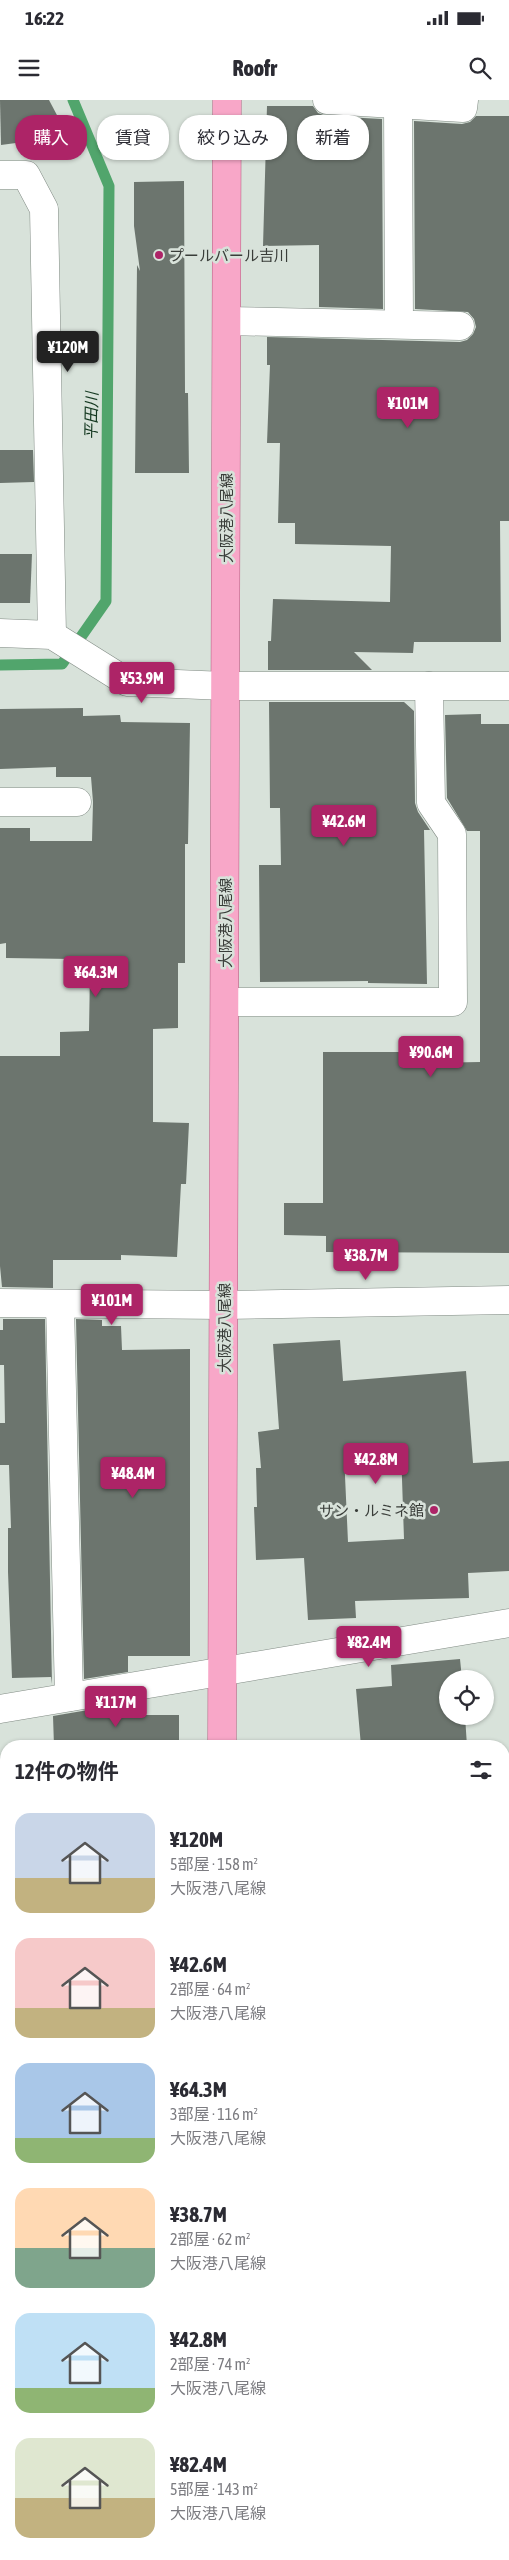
<!DOCTYPE html>
<html lang="ja">
<head>
<meta charset="utf-8">
<style>
	body { margin:0; font-family:"Asap Condensed","Noto Sans JP",sans-serif; background:#f2f2f3; color:#2b2b33; height:100vh; display:flex; flex-direction:column; font-size:19px; white-space:nowrap }
	* { box-sizing:border-box; margin:0 }
	p { font-size:16px; color:#7c7c81 }
	.icon { flex:none; width:28px; height:28px; fill:none; stroke:currentColor; stroke-width:2; stroke-linecap:round; stroke-linejoin:round }
	.map { position:relative; flex:1; overflow:hidden }
	.drawer { position:absolute; left:0px; top:1640px; width:510px; height:820px; display:flex; flex-direction:column; background:#fff; border-radius:20px 20px 0 0; box-shadow:0 1px 4px #0004 }
	.drawer>* { flex:none }
	.guide { position:absolute; left:15px; top:15px; width:480px; height:45px; display:flex; gap:10px }
	.buttons { position:absolute; left:439px; top:1570px; display:grid; gap:10px }
	.buttons a { display:grid; place-items:center; width:55px; height:55px; border-radius:50%; background:#fff; box-shadow:0 1px 4px #0004; font-size:25px }
	.price { position:absolute; translate:-50% -42px; padding:0 11px; border-radius:5px; background:#ad2467; color:#fff; font-size:16px; line-height:32px; filter:drop-shadow(0 1px 2px #0008) }
	.price::after { content:''; position:absolute; left:50%; top:30px; width:15px; height:11px; margin-left:-8px; background:inherit; clip-path:polygon(0 0,100% 0,50% 100%) }
	.price.current { background:#222; color:#fff }
	ul { padding:0; list-style:none }
	li { display:flex; align-items:center; gap:15px; height:125px; padding:0 15px }
	li span { display:grid; place-items:center; flex:none; width:140px; height:100px; border-radius:15px; color:#555 }
	li>.icon { margin-inline-start:auto }
	span .icon { width:60px; height:60px; fill:#fffc; stroke-width:1 }
	li b { font-size:21px }
	h2 { display:flex; justify-content:space-between; align-items:center; height:60px; padding:0 15px; font-size:21px }
	.pill { padding:0 18px; border-radius:20px; background:#fff; box-shadow:0 1px 4px #0004; font-size:18px; line-height:45px }
	.pill.current { background:#ad2467; color:#fff }
	.status { display:flex; justify-content:space-between; align-items:center; height:35px; padding:0 25px; background:#fff; direction:ltr }
	.status svg { height:14px; fill:currentColor }
	header { display:flex; justify-content:space-between; align-items:center; height:65px; padding:0 15px; background:#fff; font-size:22px; font-weight:800 }
	.map>svg:first-child { display:block }
	.lines { fill:none; stroke-linecap:round; stroke-linejoin:round }
	.stream { stroke:#51a56c; stroke-width:11 }
	.river { stroke:#51a56c; stroke-width:66 }
	.building { fill:#6c756e; fill-rule:evenodd }
	.minor-casing { stroke:#818b84; stroke-width:29 }
	.primary-casing { stroke:#b35c7f; stroke-width:29 }
	.minor { stroke:#fff; stroke-width:28 }
	.primary { stroke:#f8a7c8; stroke-width:28 }
	.poi-dot { fill:#ad2467; stroke:#d8e2da; stroke-width:2 }
	.labels { text-anchor:middle; dominant-baseline:central; stroke-width:5; stroke-linejoin:round; paint-order:stroke }
	.poi-label { font-size:15px; fill:#393d39; stroke:#d8e2da; text-anchor:start }
	.street-label { font-size:15px; fill:#393d39; stroke:#d8e2da }
	.water-label { font-size:16px; font-style:italic; fill:#143820; stroke:#d8e2da }
</style>
</head>
<body>
<div class="status"><b>16:22</b><svg viewBox="0 0 49 12"><path d="M0 12V9h3v3zM5 12V6h3v6zM10 12V3h3v9zM15 12V0h3v12zM26 1h20v11H26zM47 4h2v5h-2z"/></svg></div>
<header><svg class="icon" aria-label="menu" viewBox="0 0 24 24"><path d="M4 6h16M4 12h16M4 18h16"/></svg>Roofr<svg class="icon" aria-label="search" viewBox="0 0 24 24"><circle cx="10" cy="10" r="6"/><path d="M15 15l6 6"/></svg></header>
<div class="map">
<svg width="509" height="2460" viewBox="0 0 509 2460">
	<rect width="100%" height="100%" fill="#d8e2da"/>
	<g class="lines">
		<path class="stream" d="M0,565L62,564L106,501L109,86L73,0"/>
		<g class="river">
			<path d="M504,2025L509,2022"/>
			<path d="M0,2239L6,2236"/>
		</g>
	</g>
	<g class="building">
		<path d="M0,0H49L68,36L1,45Z"/>
		<path d="M267,6H313L318,13L326,16L382,19L383,209L319,207V145L263,146Z"/>
		<path d="M476,16H509V421H500L501,542H414L413,553L354,552L372,570H268V541H271L273,499L390,502L391,446L295,444V423H278L280,343H267L270,265H267V237L460,242L467,240L473,234L476,227L474,219L468,212L415,209L414,21L462,24L470,22Z"/>
		<path d="M184,81L185,293H188L189,373H135L137,165L140,171L134,126V82Z"/>
		<path d="M0,350H33L34,382L0,383Z"/>
		<path d="M0,454H32L30,503H0Z"/>
		<path d="M269,602H404L414,611L415,703L418,712L430,730H424L427,884L368,883V881L260,882L259,765H281L280,708H270Z"/>
		<path d="M83,608V616L120,615L121,622L190,623L188,744H185V863H178V928L153,929V1022L189,1023L186,1084H181L177,1157L121,1155V1160H53V1188L2,1187L0,1166V956H60V932L89,931L90,872H72V859L6,858V843L0,844V728H30V741H92L93,702L91,677H56V667L0,669V609Z"/>
		<path d="M481,614V624H509V1153L326,1152V1136L284,1135V1103H323V952H428V963L480,962V731H467L447,698L445,615Z"/>
		<path d="M3,1219H45L52,1584L51,1577L12,1578L8,1472V1428H11L9,1365H0V1323H5L4,1265H0V1230H3Z"/>
		<path d="M76,1219L102,1220V1226H121L122,1250L190,1249V1556H128V1572L84,1579Z"/>
		<path d="M340,1240L343,1281L466,1271L473,1363L509,1361V1471L468,1473L469,1498L355,1501L356,1518L308,1520L304,1458L256,1460L254,1407H257L256,1368H261L258,1332L279,1329L273,1244ZM401,1349L404,1439L348,1442L344,1354Z"/>
		<path d="M460,1559L462,1579H448V1616H465L467,1646H361L356,1589L392,1586L391,1565Z"/>
		<path d="M129,1603V1615H179V1646H119V1642L54,1646L53,1616Z"/>
	</g>
	<g class="lines">
		<g class="minor-casing">
			<g id="minor">
				<path d="M327,0L463,8L464,0"/>
				<path d="M398,4L399,224"/>
				<path d="M0,75H26L44,109L52,535"/>
				<path d="M227,221L460,226"/>
				<path d="M0,533L52,535L127,582L226,586H509"/>
				<path d="M0,702H77"/>
				<path d="M225,902H453L452,734L431,703L429,586"/>
				<path d="M0,1203L224,1205L509,1200"/>
				<path d="M60,1204L69,1597"/>
				<path d="M0,1609L509,1523"/>
				<path d="M504,1950L509,1948"/>
				<path d="M504,2110L509,2108"/>
				<path d="M0,2157L6,2155"/>
				<path d="M504,2419H509"/>
				<path d="M0,2423H6"/>
			</g>
		</g>
		<g class="primary-casing">
			<g id="primary">
				<path d="M222,1646L227,0"/>
				<path d="M223,2460V2454"/>
			</g>
		</g>
		<use href="#minor" class="minor"/>
		<use href="#primary" class="primary"/>
	</g>
	<g class="poi-dot">
		<circle cx="159" cy="155" r="5"/>
		<circle cx="434" cy="1410" r="5"/>
	</g>
	<g class="labels">
		<g class="poi-label">
			<text x="169" y="155">プールバール吉川</text>
			<text x="424" y="1410" text-anchor="end">サン・ルミネ館</text>
		</g>
		<g class="street-label">
			<text transform="translate(226 418) rotate(-90)">大阪港八尾線</text>
			<text transform="translate(225 823) rotate(-90)">大阪港八尾線</text>
			<text transform="translate(224 1228) rotate(-90)">大阪港八尾線</text>
		</g>
		<g class="water-label">
			<text transform="translate(91 316) rotate(-89)">平田川</text>
		</g>
	</g>
</svg>
<div class="buttons">
<a><svg class="icon" aria-label="locate" viewBox="0 0 24 24"><circle cx="12" cy="12" r="6"/><path d="M12 2v4M12 18v4M2 12h4M18 12h4"/></svg></a>
</div>
<b class="price current" style="left:68px;top:273px">¥120M</b>
<b class="price" style="left:408px;top:329px">¥101M</b>
<b class="price" style="left:142px;top:604px">¥53.9M</b>
<b class="price" style="left:344px;top:747px">¥42.6M</b>
<b class="price" style="left:96px;top:898px">¥64.3M</b>
<b class="price" style="left:431px;top:978px">¥90.6M</b>
<b class="price" style="left:366px;top:1181px">¥38.7M</b>
<b class="price" style="left:112px;top:1226px">¥101M</b>
<b class="price" style="left:376px;top:1385px">¥42.8M</b>
<b class="price" style="left:133px;top:1399px">¥48.4M</b>
<b class="price" style="left:369px;top:1568px">¥82.4M</b>
<b class="price" style="left:116px;top:1628px">¥117M</b>
<div class="guide">
<a class="pill current">購入</a>
<a class="pill">賃貸</a>
<a class="pill">絞り込み</a>
<a class="pill">新着</a>
</div>
<section class="drawer">
<h2>12件の物件<svg class="icon" aria-label="filters" viewBox="0 0 24 24"><path d="M4 7h16M4 17h16"/><circle cx="9" cy="7" r="2"/><circle cx="15" cy="17" r="2"/></svg></h2>
<ul>
<li><span style="background:linear-gradient(#c9d6e8 65%,#c2b280 0)"><svg class="icon" aria-label="home" viewBox="0 0 24 24"><path d="M3 11l9-7 9 7M6 9v11h12V9"/></svg></span><div><b>¥120M</b><p>5部屋 · 158 m²</p><p>大阪港八尾線</p></div></li>
<li><span style="background:linear-gradient(#f6c9c9 70%,#c2b280 0)"><svg class="icon" aria-label="home" viewBox="0 0 24 24"><path d="M3 11l9-7 9 7M6 9v11h12V9"/></svg></span><div><b>¥42.6M</b><p>2部屋 · 64 m²</p><p>大阪港八尾線</p></div></li>
<li><span style="background:linear-gradient(#a9c7e8 75%,#8fb573 0)"><svg class="icon" aria-label="home" viewBox="0 0 24 24"><path d="M3 11l9-7 9 7M6 9v11h12V9"/></svg></span><div><b>¥64.3M</b><p>3部屋 · 116 m²</p><p>大阪港八尾線</p></div></li>
<li><span style="background:linear-gradient(#ffd9b3 60%,#7fa58c 0)"><svg class="icon" aria-label="home" viewBox="0 0 24 24"><path d="M3 11l9-7 9 7M6 9v11h12V9"/></svg></span><div><b>¥38.7M</b><p>2部屋 · 62 m²</p><p>大阪港八尾線</p></div></li>
<li><span style="background:linear-gradient(#bfe0f5 75%,#8fb573 0)"><svg class="icon" aria-label="home" viewBox="0 0 24 24"><path d="M3 11l9-7 9 7M6 9v11h12V9"/></svg></span><div><b>¥42.8M</b><p>2部屋 · 74 m²</p><p>大阪港八尾線</p></div></li>
<li><span style="background:linear-gradient(#dfe7d0 60%,#c2b280 0)"><svg class="icon" aria-label="home" viewBox="0 0 24 24"><path d="M3 11l9-7 9 7M6 9v11h12V9"/></svg></span><div><b>¥82.4M</b><p>5部屋 · 143 m²</p><p>大阪港八尾線</p></div></li>
</ul>
</section>
</div>
</body>
</html>
